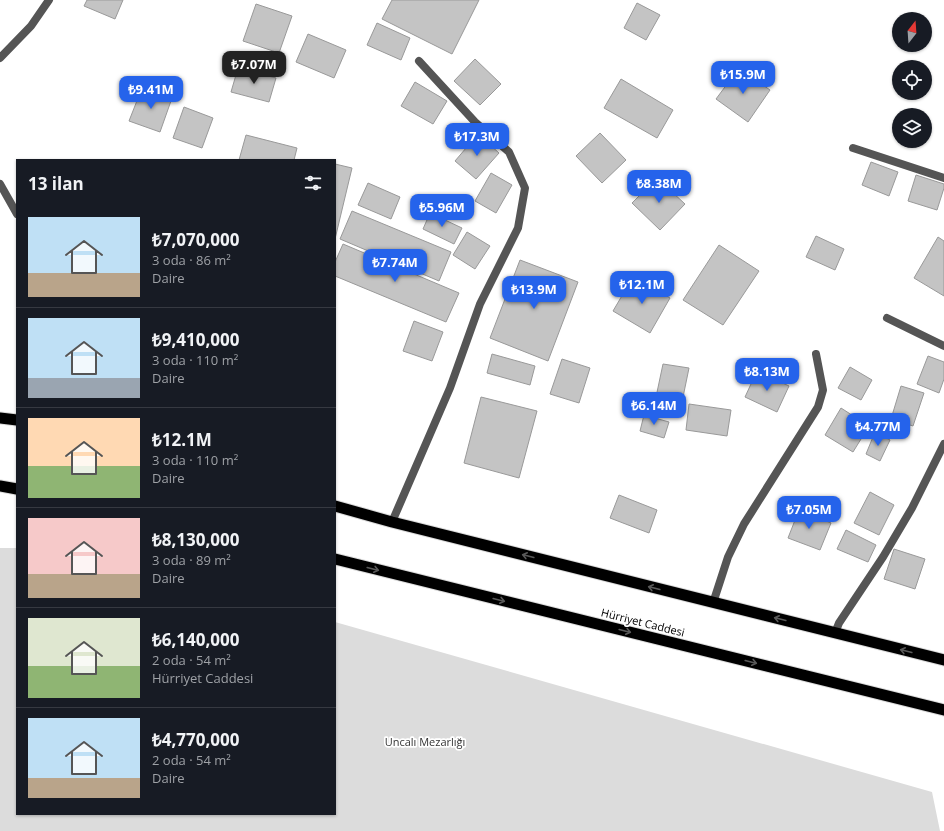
<!DOCTYPE html>
<html lang="tr">
<head>
<meta charset="utf-8">
<style>
	body { margin:0; font-family:"Open Sans",sans-serif; background:#242831; color:#f1f3f6; height:100vh; display:flex; flex-direction:column; font-size:15px; white-space:nowrap }
	* { box-sizing:border-box; margin:0 }
	p { font-size:13px; color:#9ea1a6 }
	.icon { flex:none; width:22px; height:22px; fill:none; stroke:currentColor; stroke-width:2; stroke-linecap:round; stroke-linejoin:round }
	.map { position:relative; flex:1; overflow:hidden }
	.panel { position:absolute; left:16px; top:159px; width:320px; height:656px; display:flex; flex-direction:column; background:#171b24; border-radius:0px; box-shadow:0 1px 3px #0004 }
	.panel>* { flex:none }
	.needle { width:26px; rotate:17deg }
	.buttons { position:absolute; left:892px; top:12px; display:grid; gap:8px }
	.buttons a { display:grid; place-items:center; width:40px; height:40px; border-radius:50%; background:#171b24; box-shadow:0 1px 3px #0004; font-size:20px }
	.price { position:absolute; translate:-50% -34px; padding:0 9px; border-radius:8px; background:#2563eb; color:#fff; font-size:13px; line-height:26px; filter:drop-shadow(0 1px 2px #0008) }
	.price::after { content:''; position:absolute; left:50%; top:24px; width:12px; height:9px; margin-left:-6px; background:inherit; clip-path:polygon(0 0,100% 0,50% 100%) }
	.price.active { background:#222; color:#fff }
	ul { padding:0; list-style:none }
	li { display:flex; align-items:center; gap:12px; height:100px; padding:0 12px }
	li+li { border-top:1px solid #363941 }
	li span { display:grid; place-items:center; flex:none; width:112px; height:80px; border-radius:0px; color:#555 }
	li>.icon { margin-inline-start:auto }
	span .icon { width:48px; height:48px; fill:#fffc; stroke-width:1 }
	li b { font-size:17px }
	h2 { display:flex; justify-content:space-between; align-items:center; height:48px; padding:0 12px; font-size:17px }
	.map>svg:first-child { display:block }
	.green { fill:#dcdcdc }
	.building { fill:#c4c4c4; stroke:#999 }
	.lines { fill:none; stroke-linecap:round; stroke-linejoin:round }
	.trunk-casing { stroke:#dbdbdb; stroke-width:13 }
	.service { stroke:#555; stroke-width:8 }
	.minor { stroke:#555; stroke-width:8 }
	.trunk { stroke:#000; stroke-width:11 }
	.oneway { stroke:#595959 }
	.labels { text-anchor:middle; dominant-baseline:central; stroke-width:3.5; stroke-linejoin:round; paint-order:stroke }
	.street-label { font-size:11px; fill:#000; stroke:#fff }
	.park-label { font-size:11px; fill:#333; stroke:#fff }
</style>
</head>
<body>
<div class="map">
<svg width="944" height="831" viewBox="0 0 944 831">
	<rect width="100%" height="100%" fill="#fff"/>
	<path class="green" d="M0,548H17V814H335V622L932,792L940,831H0Z"/>
	<g class="building">
		<path d="M87,0H123L115,19L84,6Z"/>
		<path d="M392,0H479L452,54L382,19Z"/>
		<path d="M637,3L660,15L646,40L624,28Z"/>
		<path d="M256,4L292,16L279,53L243,41Z"/>
		<path d="M377,23L410,38L401,60L367,45Z"/>
		<path d="M308,34L346,50L334,78L296,62Z"/>
		<path d="M475,59L501,84L480,105L454,81Z"/>
		<path d="M238,68L276,78L269,102L231,92Z"/>
		<path d="M739,68L770,90L748,122L716,99Z"/>
		<path d="M621,79L673,110L657,138L604,108Z"/>
		<path d="M415,82L447,101L433,124L401,106Z"/>
		<path d="M142,88L172,98L160,132L129,121Z"/>
		<path d="M184,107L213,118L202,148L173,138Z"/>
		<path d="M600,133L626,160L602,183L576,156Z"/>
		<path d="M478,134L499,153L476,179L455,161Z"/>
		<path d="M246,135L297,148L294,160H239Z"/>
		<path d="M871,162L898,172L889,196L862,185Z"/>
		<path d="M335,164L352,168L335,239Z"/>
		<path d="M491,173L512,185L496,213L475,201Z"/>
		<path d="M916,175L944,184V188L937,210L908,201Z"/>
		<path d="M657,178L685,204L660,230L632,203Z"/>
		<path d="M368,183L400,197L391,219L358,205Z"/>
		<path d="M352,211L451,252L439,281L340,239Z"/>
		<path d="M430,213L462,228L454,244L423,229Z"/>
		<path d="M467,232L490,246L475,269L453,255Z"/>
		<path d="M816,236L844,249L835,270L806,257Z"/>
		<path d="M938,237L944,241V296L914,278Z"/>
		<path d="M343,244L459,293L446,322L335,276V262Z"/>
		<path d="M719,245L759,271L723,325L683,300Z"/>
		<path d="M520,260L578,282L548,361L490,338Z"/>
		<path d="M633,277L670,298L650,333L613,311Z"/>
		<path d="M414,321L443,332L432,361L403,351Z"/>
		<path d="M492,354L535,366L530,385L487,373Z"/>
		<path d="M928,356L944,362V379L939,393L917,384Z"/>
		<path d="M562,359L590,368L579,403L550,394Z"/>
		<path d="M663,364L689,368L682,402L656,397Z"/>
		<path d="M850,367L872,380L861,400L838,388Z"/>
		<path d="M757,371L789,386L777,412L745,397Z"/>
		<path d="M901,386L924,393L913,426L891,419Z"/>
		<path d="M481,397L537,411L519,478L464,463Z"/>
		<path d="M689,404L731,410L727,436L686,430Z"/>
		<path d="M841,408L869,426L853,452L825,435Z"/>
		<path d="M644,415L669,422L664,438L640,431Z"/>
		<path d="M875,432L890,440L880,461L866,454Z"/>
		<path d="M870,492L894,505L879,535L854,523Z"/>
		<path d="M619,495L657,510L649,533L610,518Z"/>
		<path d="M799,510L831,523L820,550L788,538Z"/>
		<path d="M846,530L876,545L868,562L837,549Z"/>
		<path d="M894,549L925,559L915,589L884,579Z"/>
	</g>
	<g class="lines">
		<g class="trunk-casing">
			<g id="trunk">
				<path d="M0,418L17,420"/>
				<path d="M0,486L17,489"/>
				<path d="M335,506L392,522L944,660"/>
				<path d="M335,559L944,710"/>
			</g>
		</g>
		<g class="service">
			<path d="M713,603L728,557L744,524L818,407L823,390L816,354"/>
			<path d="M835,633L839,623L883,557L912,508L944,444"/>
		</g>
		<g class="minor">
			<path d="M0,58L31,26L49,0"/>
			<path d="M853,148L944,178"/>
			<path d="M0,184L17,214"/>
			<path d="M887,318L944,346"/>
			<path d="M392,522L450,388L480,304L518,228L525,188L509,152L475,122L419,61"/>
		</g>
		<use href="#trunk" class="trunk"/>
	</g>
	<defs><path id="oneway-shaft" d="M-6 0H5M1.5-3L5.5 0L1.5 3" fill="none" stroke-width="1.6" stroke-linecap="round" stroke-linejoin="round"/></defs>
	<g class="oneway">
		<use href="#oneway-shaft" transform="translate(528 556) rotate(-166)"/>
		<use href="#oneway-shaft" transform="translate(373 569) rotate(14)"/>
		<use href="#oneway-shaft" transform="translate(654 588) rotate(-166)"/>
		<use href="#oneway-shaft" transform="translate(499 600) rotate(14)"/>
		<use href="#oneway-shaft" transform="translate(780 619) rotate(-166)"/>
		<use href="#oneway-shaft" transform="translate(625 631) rotate(14)"/>
		<use href="#oneway-shaft" transform="translate(906 651) rotate(-166)"/>
		<use href="#oneway-shaft" transform="translate(751 662) rotate(14)"/>
	</g>
	<g class="labels">
		<g class="street-label">
			<text transform="translate(643 622) rotate(14)">Hürriyet Caddesi</text>
		</g>
		<g class="park-label">
			<text x="425" y="741">Uncalı Mezarlığı</text>
		</g>
	</g>
</svg>
<div class="buttons">
<a><svg class="needle" viewBox="-14 -14 28 28"><path d="M0-13l5 13h-10z" fill="#e53935"/><path d="M0 13l5-13h-10z" fill="#9ea1a6"/></svg></a>
<a><svg class="icon" aria-label="locate" viewBox="0 0 24 24"><circle cx="12" cy="12" r="6"/><path d="M12 2v4M12 18v4M2 12h4M18 12h4"/></svg></a>
<a><svg class="icon" aria-label="layers" viewBox="0 0 24 24"><path d="M12 4l9 5-9 5-9-5zM3 14l9 5 9-5"/></svg></a>
</div>
<b class="price active" style="left:254px;top:85px">₺7.07M</b>
<b class="price" style="left:743px;top:95px">₺15.9M</b>
<b class="price" style="left:151px;top:110px">₺9.41M</b>
<b class="price" style="left:477px;top:157px">₺17.3M</b>
<b class="price" style="left:659px;top:204px">₺8.38M</b>
<b class="price" style="left:442px;top:228px">₺5.96M</b>
<b class="price" style="left:395px;top:283px">₺7.74M</b>
<b class="price" style="left:642px;top:305px">₺12.1M</b>
<b class="price" style="left:534px;top:310px">₺13.9M</b>
<b class="price" style="left:767px;top:392px">₺8.13M</b>
<b class="price" style="left:654px;top:426px">₺6.14M</b>
<b class="price" style="left:878px;top:447px">₺4.77M</b>
<b class="price" style="left:809px;top:530px">₺7.05M</b>
<section class="panel">
<h2>13 ilan<svg class="icon" aria-label="filters" viewBox="0 0 24 24"><path d="M4 7h16M4 17h16"/><circle cx="9" cy="7" r="2"/><circle cx="15" cy="17" r="2"/></svg></h2>
<ul>
<li><span style="background:linear-gradient(#bfe0f5 70%,#b9a48a 0)"><svg class="icon" aria-label="home" viewBox="0 0 24 24"><path d="M3 11l9-7 9 7M6 9v11h12V9"/></svg></span><div><b>₺7,070,000</b><p>3 oda · 86 m²</p><p>Daire</p></div></li>
<li><span style="background:linear-gradient(#bfe0f5 75%,#9aa5b1 0)"><svg class="icon" aria-label="home" viewBox="0 0 24 24"><path d="M3 11l9-7 9 7M6 9v11h12V9"/></svg></span><div><b>₺9,410,000</b><p>3 oda · 110 m²</p><p>Daire</p></div></li>
<li><span style="background:linear-gradient(#ffd9b3 60%,#8fb573 0)"><svg class="icon" aria-label="home" viewBox="0 0 24 24"><path d="M3 11l9-7 9 7M6 9v11h12V9"/></svg></span><div><b>₺12.1M</b><p>3 oda · 110 m²</p><p>Daire</p></div></li>
<li><span style="background:linear-gradient(#f6c9c9 70%,#b9a48a 0)"><svg class="icon" aria-label="home" viewBox="0 0 24 24"><path d="M3 11l9-7 9 7M6 9v11h12V9"/></svg></span><div><b>₺8,130,000</b><p>3 oda · 89 m²</p><p>Daire</p></div></li>
<li><span style="background:linear-gradient(#dfe7d0 60%,#8fb573 0)"><svg class="icon" aria-label="home" viewBox="0 0 24 24"><path d="M3 11l9-7 9 7M6 9v11h12V9"/></svg></span><div><b>₺6,140,000</b><p>2 oda · 54 m²</p><p>Hürriyet Caddesi</p></div></li>
<li><span style="background:linear-gradient(#bfe0f5 75%,#b9a48a 0)"><svg class="icon" aria-label="home" viewBox="0 0 24 24"><path d="M3 11l9-7 9 7M6 9v11h12V9"/></svg></span><div><b>₺4,770,000</b><p>2 oda · 54 m²</p><p>Daire</p></div></li>
</ul>
</section>
</div>
</body>
</html>
